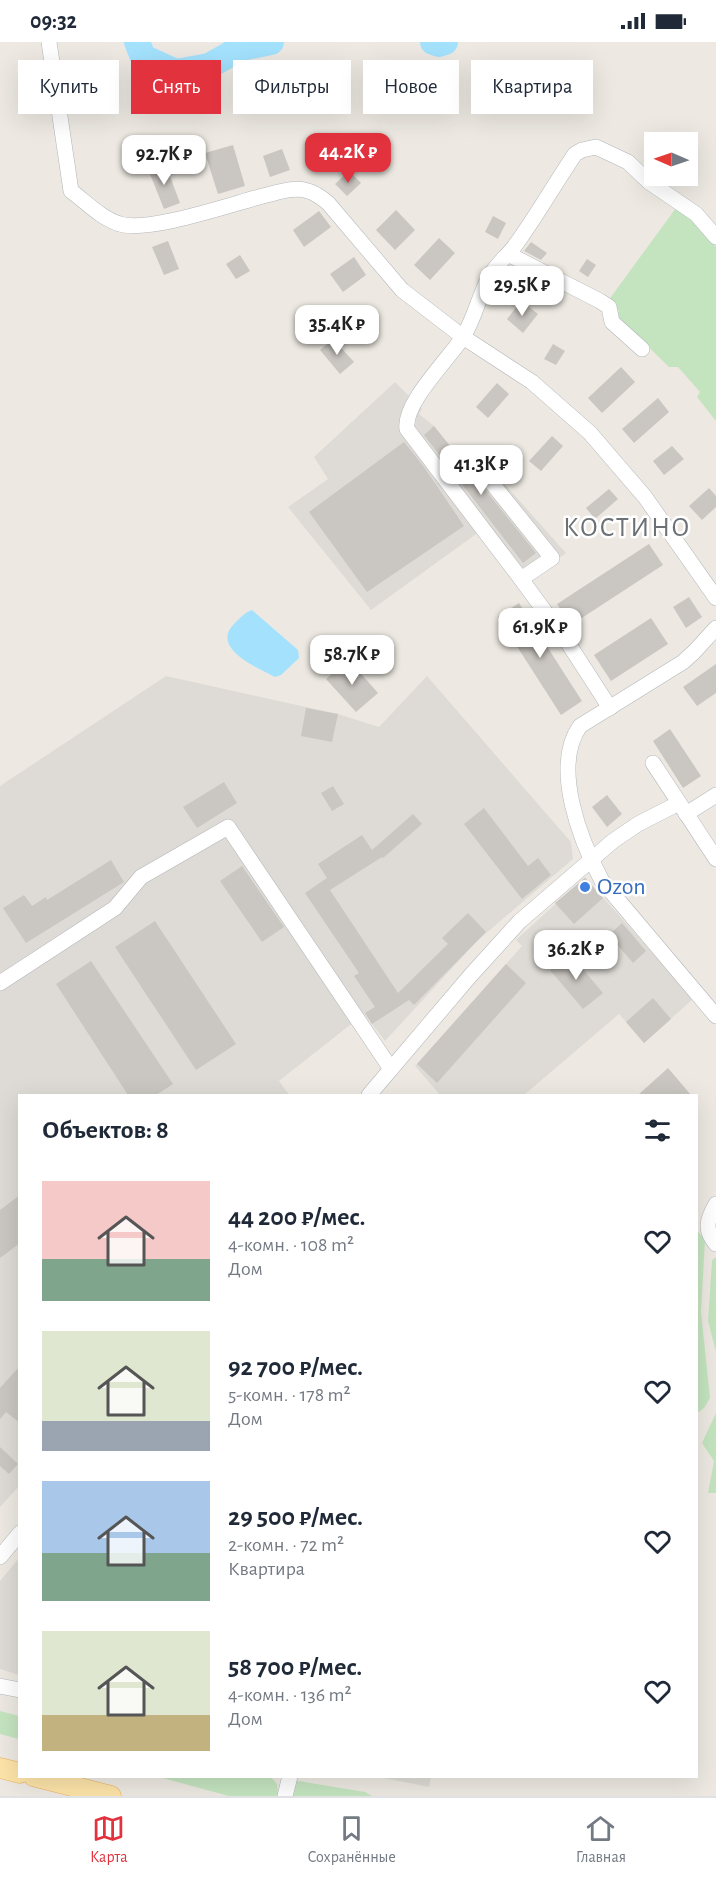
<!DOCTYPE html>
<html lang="ru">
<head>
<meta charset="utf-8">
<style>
	body { margin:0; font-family:"Alegreya Sans",sans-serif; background:#f6f6f7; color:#1f2937; height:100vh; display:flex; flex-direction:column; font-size:22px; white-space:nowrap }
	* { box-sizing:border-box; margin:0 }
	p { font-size:20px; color:#747a83 }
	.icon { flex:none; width:33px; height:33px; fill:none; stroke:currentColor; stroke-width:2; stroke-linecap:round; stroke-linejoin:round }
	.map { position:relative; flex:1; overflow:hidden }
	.sheet { position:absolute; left:18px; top:1052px; width:680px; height:684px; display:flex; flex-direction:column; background:#fff; border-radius:0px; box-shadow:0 6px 24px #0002 }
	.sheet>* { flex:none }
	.banner { position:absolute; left:18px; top:18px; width:681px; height:54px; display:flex; gap:12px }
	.needle { width:39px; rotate:272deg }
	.buttons { position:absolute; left:644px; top:90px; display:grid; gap:12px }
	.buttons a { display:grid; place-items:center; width:54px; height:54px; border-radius:0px; background:#fff; box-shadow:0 6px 24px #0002; font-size:30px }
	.price { position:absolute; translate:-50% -51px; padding:0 14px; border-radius:12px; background:#fff; color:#222; font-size:20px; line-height:39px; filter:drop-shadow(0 2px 3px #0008) }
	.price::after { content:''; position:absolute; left:50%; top:36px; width:18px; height:14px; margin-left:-9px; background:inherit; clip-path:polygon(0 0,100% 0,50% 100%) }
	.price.on { background:#e2323d; color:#fff }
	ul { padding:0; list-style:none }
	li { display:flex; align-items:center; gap:18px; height:150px; padding:0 24px }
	li span { display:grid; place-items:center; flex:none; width:168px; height:120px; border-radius:0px; color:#555 }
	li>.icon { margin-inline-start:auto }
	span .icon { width:72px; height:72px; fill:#fffc; stroke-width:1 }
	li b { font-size:26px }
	h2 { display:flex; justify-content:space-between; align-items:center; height:72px; padding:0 24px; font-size:26px }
	.tag { padding:0 21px; border-radius:0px; background:#fff; box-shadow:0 6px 24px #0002; font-size:21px; line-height:54px }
	.tag.on { background:#e2323d; color:#fff }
	.status { display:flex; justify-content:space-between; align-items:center; height:42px; padding:0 30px; background:#fff; direction:ltr }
	.status svg { height:16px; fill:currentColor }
	.dock { display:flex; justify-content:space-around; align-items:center; height:84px; border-top:2px solid #e0e1e3; background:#fff; font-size:16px; color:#747a83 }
	.dock a { display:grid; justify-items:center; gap:3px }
	.dock .on { color:#e2323d }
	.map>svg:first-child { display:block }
	.industrial { fill:#dedbd6 }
	.green { fill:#c4e4bf }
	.water { fill:#a3e1fc }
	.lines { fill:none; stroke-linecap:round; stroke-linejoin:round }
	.river { stroke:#a3e1fc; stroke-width:26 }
	.building { fill:#cac6c1 }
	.minor-casing { stroke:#b3b6b9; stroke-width:16 }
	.major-casing { stroke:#ecaf5c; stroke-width:21 }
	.minor { stroke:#fff; stroke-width:15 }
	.major { stroke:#fce3a8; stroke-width:20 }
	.shop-dot { fill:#3f7fe0; stroke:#fff; stroke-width:2 }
	.labels { text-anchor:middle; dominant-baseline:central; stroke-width:5; stroke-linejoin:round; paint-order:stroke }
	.shop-label { font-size:24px; fill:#366cbe; stroke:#fff; text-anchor:start }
	.quarter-label { font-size:27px; letter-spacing:1.5px; fill:#6b7174; stroke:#fff }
</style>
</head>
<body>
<div class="status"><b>09:32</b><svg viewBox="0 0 49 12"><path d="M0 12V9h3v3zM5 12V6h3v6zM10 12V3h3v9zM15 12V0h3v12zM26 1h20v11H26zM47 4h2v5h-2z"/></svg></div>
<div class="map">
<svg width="716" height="1754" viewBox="0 0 716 1754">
	<rect width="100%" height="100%" fill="#ede9e2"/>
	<g class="industrial">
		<path d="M395,340L422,367L419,372L434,384L453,408L462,403L479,423L485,420L566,511L521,544L479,490L371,568L288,465L328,437L314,415Z"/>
		<path d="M166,634L338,672L379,685L427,634L571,800L573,817L477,899L385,999L364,972L279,1039L289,1053H20V1443L0,1465V744Z"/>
		<path d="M585,835L693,957L644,1001L619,972L524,1053H440L415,1024L522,904L516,898Z"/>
		<path d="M19,1516V1633L0,1627V1539Z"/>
		<path d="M374,1734H431L429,1745Z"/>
	</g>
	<g class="green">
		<path d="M676,166L698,184L716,205V379L697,355L700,350L678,325H669L616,273L619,269L608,259Z"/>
		<path d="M696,1187L705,1198L701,1270L710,1356L704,1366L696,1372Z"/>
		<path d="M716,1215V1310L708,1279L712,1218Z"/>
		<path d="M716,1371V1451H708L714,1419L702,1401Z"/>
		<path d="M0,1669L19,1674V1697L0,1692Z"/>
		<path d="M155,1734H270L277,1742L278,1754H229Z"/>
		<path d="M292,1738L365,1750L372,1754H291Z"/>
	</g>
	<path class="water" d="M252,568L298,608L299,616L281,633L275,635C258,626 210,606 234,582C240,576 244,571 252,568Z"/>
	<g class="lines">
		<g class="river">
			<path d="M137,0L143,15L176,30L209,24L241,6L271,0"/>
			<path d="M433,0L439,2L445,0"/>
		</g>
	</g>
	<g class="building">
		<path d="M233,103L245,144L218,152L205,111Z"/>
		<path d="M282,107L290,128L270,135L263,114Z"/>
		<path d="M165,121L180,161L164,167L148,127Z"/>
		<path d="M349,129L361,141L347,154L335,142Z"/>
		<path d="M396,168L415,188L395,208L376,188Z"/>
		<path d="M319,169L331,185L304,205L293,188Z"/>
		<path d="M493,174L506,181L498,197L485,190Z"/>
		<path d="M439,196L455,211L430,238L414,223Z"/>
		<path d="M168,199L179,227L164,233L152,205Z"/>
		<path d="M531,200L547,211L541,218L524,209Z"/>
		<path d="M240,213L250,229L236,237L226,222Z"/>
		<path d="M354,215L366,233L343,250L330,232Z"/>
		<path d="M587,217L596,223L588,235L579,229Z"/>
		<path d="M521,259L538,272L523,291L507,277Z"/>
		<path d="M333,297L354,320L340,332L320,308Z"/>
		<path d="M553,302L565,309L556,323L544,317Z"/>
		<path d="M621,325L635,340L602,371L588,356Z"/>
		<path d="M497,341L509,352L488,376L476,365Z"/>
		<path d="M658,356L669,370L634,401L622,387Z"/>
		<path d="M434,384L536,511L523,521L424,393Z"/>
		<path d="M552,394L563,404L541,429L529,419Z"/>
		<path d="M404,400L424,425L464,484L367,550L309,470Z"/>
		<path d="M672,404L684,417L664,433L653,419Z"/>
		<path d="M709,446L716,454V465L702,478L689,464Z"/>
		<path d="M609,447L618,457L595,477L586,466Z"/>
		<path d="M649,502L663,523L571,583L557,562Z"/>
		<path d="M689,555L702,575L686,586L673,565Z"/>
		<path d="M519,561L582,659L561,673L498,575Z"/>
		<path d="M651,576L668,602L611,639L594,613Z"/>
		<path d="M336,594L346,604L337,613L327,603Z"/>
		<path d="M348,617L378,651L356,670L326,637Z"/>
		<path d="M716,622V651L697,664L683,645Z"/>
		<path d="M306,666L338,672L332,700L301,694Z"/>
		<path d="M670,687L701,734L683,746L653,699Z"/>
		<path d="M224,740L237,761L197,786L183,765Z"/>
		<path d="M333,744L344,762L332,769L321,751Z"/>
		<path d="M607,753L622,772L607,785L592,765Z"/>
		<path d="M484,766L528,824L538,816L551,833L522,857L464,782Z"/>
		<path d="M413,772L422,782L383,816L382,815L330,848L398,951L448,902L442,896L468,871L486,890L414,963L409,958L372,982L365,971L375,965L354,934L359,931L305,851L327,836L318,822L362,793L372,808Z"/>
		<path d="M111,818L124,840L26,901L3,866L24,853L32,864L46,855L47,858Z"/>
		<path d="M242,824L284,885L262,900L220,839Z"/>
		<path d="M585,836L603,856L574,882L555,861Z"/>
		<path d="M155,879L236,1002L196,1028L115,905Z"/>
		<path d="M622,881L646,909L633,921L609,893Z"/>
		<path d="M570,912L603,951L583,967L550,928Z"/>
		<path d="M91,919L173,1042L156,1053H128L56,942Z"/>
		<path d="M506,922L526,941L437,1041L417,1022Z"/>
		<path d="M653,956L671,977L644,1001L626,980Z"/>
		<path d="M668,1026L691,1053H638Z"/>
		<path d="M20,1153V1201L0,1216V1168Z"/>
		<path d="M20,1324V1381L6,1370L0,1377V1346Z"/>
		<path d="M0,1405L18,1422L9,1432L0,1424Z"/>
	</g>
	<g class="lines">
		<g class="minor-casing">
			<g id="minor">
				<path d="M49,0L71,149C86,160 102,177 120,182C148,191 232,162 263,154C277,151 294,144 308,149C316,151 322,156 328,161L402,248L463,295L532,340L590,391L645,455L716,556"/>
				<path d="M508,212L600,259L609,265L612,280L642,307"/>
				<path d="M483,430L552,516L521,537"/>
				<path d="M716,586L694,610L683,620L580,684C551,725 581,800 602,839L716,974"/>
				<path d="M610,666L568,601L521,537L407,387C403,361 449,317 463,295C475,276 479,252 491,232C497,222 507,214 514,205C536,175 554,143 575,112L582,108L596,105L628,120L649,140L696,172L716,195"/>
				<path d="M653,721L716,817"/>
				<path d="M686,772L716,753"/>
				<path d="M0,941L115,866L141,835L228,785L391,1027"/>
				<path d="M369,1053L470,934L520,879L613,799L638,782L679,761"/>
				<path d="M716,1162C707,1177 704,1188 716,1202"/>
				<path d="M0,1515L20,1491"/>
				<path d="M0,1644L20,1648"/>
				<path d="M285,1754L290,1734"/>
			</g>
		</g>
		<g class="major-casing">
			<g id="major">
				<path d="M0,1726L20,1731"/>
				<path d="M33,1734L111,1754"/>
			</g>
		</g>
		<use href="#minor" class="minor"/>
		<use href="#major" class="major"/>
	</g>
	<circle class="shop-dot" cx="585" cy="845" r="6"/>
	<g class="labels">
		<g class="shop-label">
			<text x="597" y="845">Ozon</text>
		</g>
		<g class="quarter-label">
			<text x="627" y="485">КОСТИНО</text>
		</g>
	</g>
</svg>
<div class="buttons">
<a><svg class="needle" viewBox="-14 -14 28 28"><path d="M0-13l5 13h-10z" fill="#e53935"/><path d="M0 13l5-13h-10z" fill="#747a83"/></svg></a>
</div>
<b class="price on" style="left:348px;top:142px">44.2K ₽</b>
<b class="price" style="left:164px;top:144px">92.7K ₽</b>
<b class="price" style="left:522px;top:275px">29.5K ₽</b>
<b class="price" style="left:337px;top:314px">35.4K ₽</b>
<b class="price" style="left:481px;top:454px">41.3K ₽</b>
<b class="price" style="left:540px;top:617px">61.9K ₽</b>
<b class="price" style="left:352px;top:644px">58.7K ₽</b>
<b class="price" style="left:576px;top:939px">36.2K ₽</b>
<div class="banner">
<a class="tag">Купить</a>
<a class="tag on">Снять</a>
<a class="tag">Фильтры</a>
<a class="tag">Новое</a>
<a class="tag">Квартира</a>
</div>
<section class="sheet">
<h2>Объектов: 8<svg class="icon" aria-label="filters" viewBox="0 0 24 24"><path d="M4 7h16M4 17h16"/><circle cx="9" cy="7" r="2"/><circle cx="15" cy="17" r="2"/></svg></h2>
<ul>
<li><span style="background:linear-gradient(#f6c9c9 65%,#7fa58c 0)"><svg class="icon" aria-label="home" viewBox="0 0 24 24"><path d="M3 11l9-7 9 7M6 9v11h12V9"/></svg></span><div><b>44 200 ₽/мес.</b><p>4-комн. · 108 m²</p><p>Дом</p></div><svg class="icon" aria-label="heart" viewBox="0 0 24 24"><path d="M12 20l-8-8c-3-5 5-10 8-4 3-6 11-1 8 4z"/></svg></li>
<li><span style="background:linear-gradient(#dfe7d0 75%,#9aa5b1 0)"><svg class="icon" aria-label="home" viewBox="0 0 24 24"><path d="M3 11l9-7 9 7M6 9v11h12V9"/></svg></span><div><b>92 700 ₽/мес.</b><p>5-комн. · 178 m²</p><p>Дом</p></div><svg class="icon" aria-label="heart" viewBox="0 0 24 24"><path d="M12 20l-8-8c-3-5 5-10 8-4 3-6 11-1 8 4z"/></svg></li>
<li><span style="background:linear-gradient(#a9c7e8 60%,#7fa58c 0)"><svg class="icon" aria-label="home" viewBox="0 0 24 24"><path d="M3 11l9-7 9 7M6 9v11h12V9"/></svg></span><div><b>29 500 ₽/мес.</b><p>2-комн. · 72 m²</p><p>Квартира</p></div><svg class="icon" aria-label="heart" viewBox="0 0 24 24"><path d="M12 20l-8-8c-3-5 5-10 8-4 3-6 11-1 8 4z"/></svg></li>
<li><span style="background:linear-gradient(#dfe7d0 70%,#c2b280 0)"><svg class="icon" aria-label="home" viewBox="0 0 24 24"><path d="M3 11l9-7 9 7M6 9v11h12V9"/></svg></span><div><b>58 700 ₽/мес.</b><p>4-комн. · 136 m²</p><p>Дом</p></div><svg class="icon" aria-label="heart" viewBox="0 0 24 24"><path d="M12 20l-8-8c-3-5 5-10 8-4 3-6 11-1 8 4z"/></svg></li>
</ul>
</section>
</div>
<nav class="dock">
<a class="on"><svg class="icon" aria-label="map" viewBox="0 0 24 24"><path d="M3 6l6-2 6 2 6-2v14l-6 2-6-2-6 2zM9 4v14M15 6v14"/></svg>Карта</a>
<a><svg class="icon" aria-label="saved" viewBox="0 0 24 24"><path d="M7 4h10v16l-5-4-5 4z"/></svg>Сохранённые</a>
<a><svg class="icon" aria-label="home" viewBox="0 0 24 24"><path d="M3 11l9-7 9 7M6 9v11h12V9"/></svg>Главная</a>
</nav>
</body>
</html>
